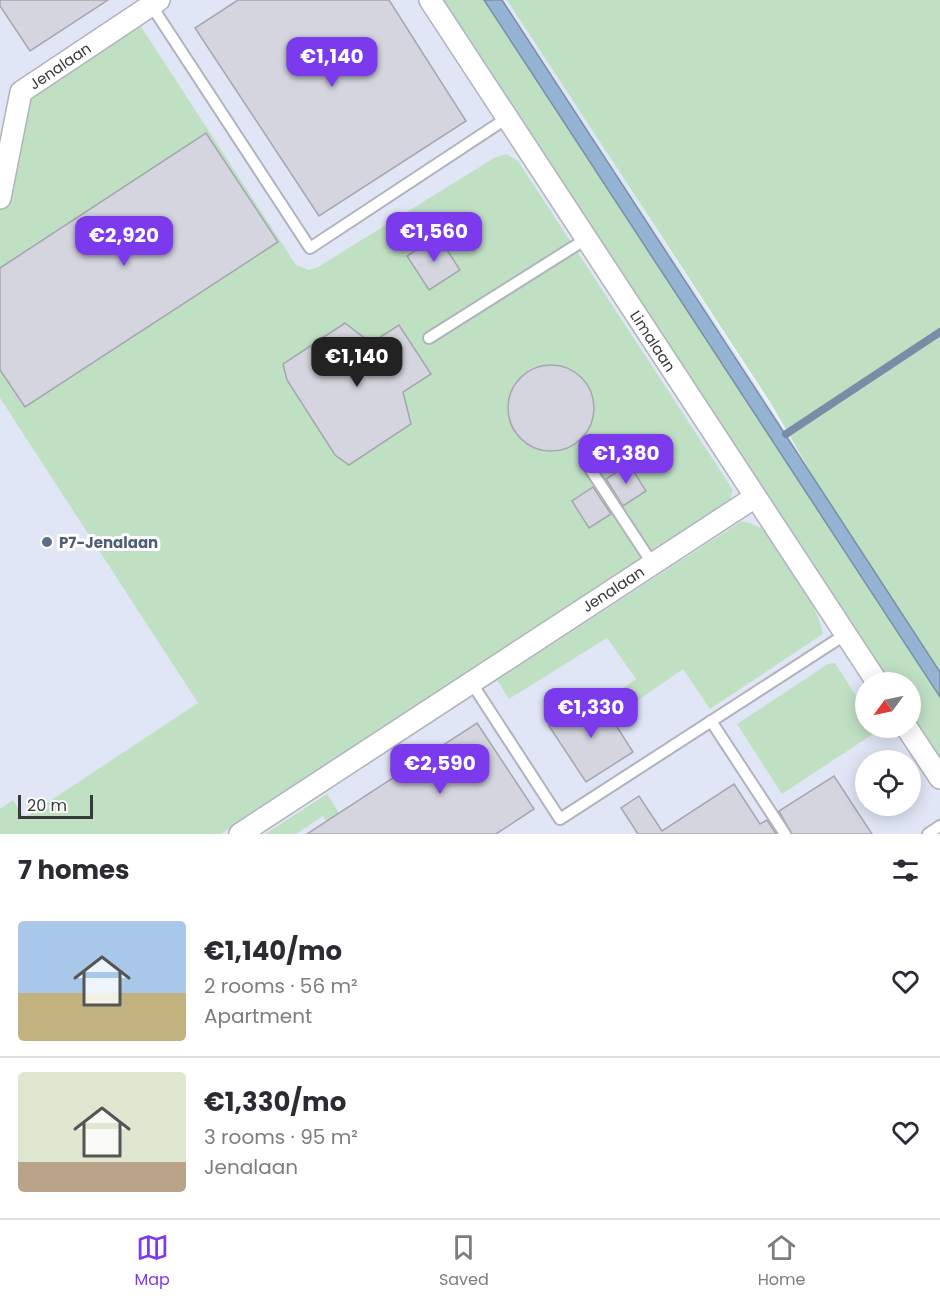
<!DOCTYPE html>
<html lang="en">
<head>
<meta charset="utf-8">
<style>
	body { margin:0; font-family:Poppins,sans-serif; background:#f2f2f3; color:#2b2b33; height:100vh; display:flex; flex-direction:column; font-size:22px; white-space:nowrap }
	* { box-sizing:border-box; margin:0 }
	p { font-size:20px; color:#7c7c81 }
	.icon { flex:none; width:33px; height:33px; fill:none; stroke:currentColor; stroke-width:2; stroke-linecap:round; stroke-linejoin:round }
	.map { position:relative; height:834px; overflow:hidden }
	.drawer { display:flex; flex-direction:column; background:#fff; flex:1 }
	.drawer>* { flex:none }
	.needle { width:39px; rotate:237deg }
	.fabs { position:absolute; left:855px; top:672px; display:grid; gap:12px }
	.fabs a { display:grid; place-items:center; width:66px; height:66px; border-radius:50%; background:#fff; box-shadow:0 3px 15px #0003; font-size:30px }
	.scale { position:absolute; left:18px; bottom:15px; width:75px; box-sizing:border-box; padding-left:6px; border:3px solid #38393c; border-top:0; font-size:16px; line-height:21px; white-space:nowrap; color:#38393c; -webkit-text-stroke:4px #fff; paint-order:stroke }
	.price { position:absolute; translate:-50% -51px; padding:0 14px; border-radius:12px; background:#7c3aed; color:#fff; font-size:20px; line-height:39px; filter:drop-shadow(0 2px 3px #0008) }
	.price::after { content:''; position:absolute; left:50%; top:36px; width:18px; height:14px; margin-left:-9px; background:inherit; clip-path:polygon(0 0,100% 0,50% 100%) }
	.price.current { background:#222; color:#fff }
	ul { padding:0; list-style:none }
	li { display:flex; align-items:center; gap:18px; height:150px; padding:0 18px }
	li+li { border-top:2px solid #e1e1e2 }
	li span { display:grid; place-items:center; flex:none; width:168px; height:120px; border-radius:6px; color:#555 }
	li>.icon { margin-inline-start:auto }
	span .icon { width:72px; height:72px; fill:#fffc; stroke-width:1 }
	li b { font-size:26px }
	h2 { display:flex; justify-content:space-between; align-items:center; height:72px; padding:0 18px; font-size:26px }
	.menu { display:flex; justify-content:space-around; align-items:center; height:84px; border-top:2px solid #e1e1e2; background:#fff; font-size:16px; color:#7c7c81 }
	.menu a { display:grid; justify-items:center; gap:3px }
	.menu .current { color:#7c3aed }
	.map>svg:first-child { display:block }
	.built { fill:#e1e6f6; fill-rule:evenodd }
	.green { fill:#c0e0c4 }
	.water { fill:#95b3d3; stroke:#798ea6; stroke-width:1.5 }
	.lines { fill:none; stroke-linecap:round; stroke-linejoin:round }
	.stream { stroke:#798ea6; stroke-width:8 }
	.building { fill:#d4d5df; stroke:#a5a6af; stroke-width:1.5 }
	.service-casing { stroke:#b0b3bb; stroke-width:14 }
	.minor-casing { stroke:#b0b3bb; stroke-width:24 }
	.service { stroke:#fff; stroke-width:10 }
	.minor { stroke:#fff; stroke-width:21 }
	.service-dot { fill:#5c6f8a; stroke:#fff; stroke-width:2 }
	.labels { text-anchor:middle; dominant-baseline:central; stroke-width:6; stroke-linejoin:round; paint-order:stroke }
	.street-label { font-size:15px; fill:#38393c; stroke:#fff }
	.service-label { font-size:15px; font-weight:bold; fill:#4e5e75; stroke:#fff; text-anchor:start }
</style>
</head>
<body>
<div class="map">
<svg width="940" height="834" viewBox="0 0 940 834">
	<rect width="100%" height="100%" fill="#eff2fb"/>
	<path class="built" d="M0,0H509L940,672V834H0ZM866,682H910V728H866ZM866,760H910V806H866Z"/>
	<g class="green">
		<path d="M443,0H484L788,464L825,497L772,405L507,0H940V763L911,718L910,682H887Z"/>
		<path d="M140,25L296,265L309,270L318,267L494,158L506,154L518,161L733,490L729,502L221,834H0V809L13,800L24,818L198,703L0,398V208L10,202L31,98Z"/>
		<path d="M742,521C749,523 758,525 763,530C781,549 820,610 823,634L710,709L683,669L631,705L620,690L636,679L607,638L509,699L497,680Z"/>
		<path d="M835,663L865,710L866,728H877L879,730L782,794L737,724L828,664Z"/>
		<path d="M327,794L339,813L326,821L323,816L296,834H265Z"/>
	</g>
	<path class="water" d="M484,0H502L940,672V697Z"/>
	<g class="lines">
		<path class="stream" d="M786,434L940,332"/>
	</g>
	<g class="building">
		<path d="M0,0H108L30,51L0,6Z"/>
		<path d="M238,0H389L466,121L319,216L195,28Z"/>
		<path d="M206,133L278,242L25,407L0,370V268Z"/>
		<path d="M438,236L460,270L429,290L407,256Z"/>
		<path d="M345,323L371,343L399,325L431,374L403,392L411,424L349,465L335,455L287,380L283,364Z"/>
		<circle cx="551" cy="408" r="43"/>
		<path d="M629,464L646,491L623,506L606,479Z"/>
		<path d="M593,487L611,514L589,528L572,501Z"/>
		<path d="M597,695L633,752L586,782L549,726Z"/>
		<path d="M477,723L534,809L496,834H307Z"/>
		<path d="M834,776L872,834H792L779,811Z"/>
		<path d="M734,784L760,824L767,820L776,834H638L621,808L639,796L662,831Z"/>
	</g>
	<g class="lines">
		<g class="service-casing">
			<g id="service">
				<path d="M151,5L310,248L507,118"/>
				<path d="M429,338L586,239"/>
				<path d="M589,467L652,563"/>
				<path d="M471,682L560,819L846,634"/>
				<path d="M711,721L785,834"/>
				<path d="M928,834L940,826"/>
			</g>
		</g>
		<g class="minor-casing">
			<g id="minor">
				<path d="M430,0L877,682"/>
				<path d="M0,198L21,92L159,0"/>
				<path d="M907,728L940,778"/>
				<path d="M240,834L755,497"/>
			</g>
		</g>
		<use href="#service" class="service"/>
		<use href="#minor" class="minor"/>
	</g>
	<circle class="service-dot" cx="47" cy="542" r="6"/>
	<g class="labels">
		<g class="street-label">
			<text transform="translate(60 66) rotate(-34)">Jenalaan</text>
			<text transform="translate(653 341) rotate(57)">Limalaan</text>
			<text transform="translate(613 589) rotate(-33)">Jenalaan</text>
		</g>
		<g class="service-label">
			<text x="59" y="542">P7-Jenalaan</text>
		</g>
	</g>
</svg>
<div class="fabs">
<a><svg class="needle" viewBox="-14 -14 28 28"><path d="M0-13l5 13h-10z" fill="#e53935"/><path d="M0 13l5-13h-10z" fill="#7c7c81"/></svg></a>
<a><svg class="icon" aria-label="locate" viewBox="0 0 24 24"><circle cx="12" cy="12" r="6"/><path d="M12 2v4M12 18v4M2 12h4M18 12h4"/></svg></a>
</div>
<div class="scale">20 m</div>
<b class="price" style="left:332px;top:88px">€1,140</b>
<b class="price" style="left:434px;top:263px">€1,560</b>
<b class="price" style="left:124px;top:267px">€2,920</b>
<b class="price current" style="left:357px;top:388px">€1,140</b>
<b class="price" style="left:626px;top:485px">€1,380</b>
<b class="price" style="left:591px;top:739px">€1,330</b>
<b class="price" style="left:440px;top:795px">€2,590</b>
</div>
<section class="drawer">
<h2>7 homes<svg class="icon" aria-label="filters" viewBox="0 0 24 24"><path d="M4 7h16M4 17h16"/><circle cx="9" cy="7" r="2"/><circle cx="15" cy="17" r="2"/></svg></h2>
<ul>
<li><span style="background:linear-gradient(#a9c7e8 60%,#c2b280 0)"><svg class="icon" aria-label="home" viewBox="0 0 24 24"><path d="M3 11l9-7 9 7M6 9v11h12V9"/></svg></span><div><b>€1,140/mo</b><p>2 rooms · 56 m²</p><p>Apartment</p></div><svg class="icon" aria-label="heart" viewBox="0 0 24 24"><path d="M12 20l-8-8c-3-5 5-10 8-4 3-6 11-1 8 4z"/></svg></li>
<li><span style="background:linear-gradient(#dfe7d0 75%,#b9a48a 0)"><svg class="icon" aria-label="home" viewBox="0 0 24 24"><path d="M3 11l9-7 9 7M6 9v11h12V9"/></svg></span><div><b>€1,330/mo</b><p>3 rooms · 95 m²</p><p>Jenalaan</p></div><svg class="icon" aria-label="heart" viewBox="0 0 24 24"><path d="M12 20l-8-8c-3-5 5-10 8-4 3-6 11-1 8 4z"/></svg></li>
</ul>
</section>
<nav class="menu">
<a class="current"><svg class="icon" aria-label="map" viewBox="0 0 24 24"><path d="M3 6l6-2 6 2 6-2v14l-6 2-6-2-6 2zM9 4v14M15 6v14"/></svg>Map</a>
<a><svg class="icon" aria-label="saved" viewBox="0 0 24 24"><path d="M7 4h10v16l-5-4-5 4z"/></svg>Saved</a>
<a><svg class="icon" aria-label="home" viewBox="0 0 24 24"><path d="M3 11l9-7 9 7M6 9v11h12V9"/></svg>Home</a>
</nav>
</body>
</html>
